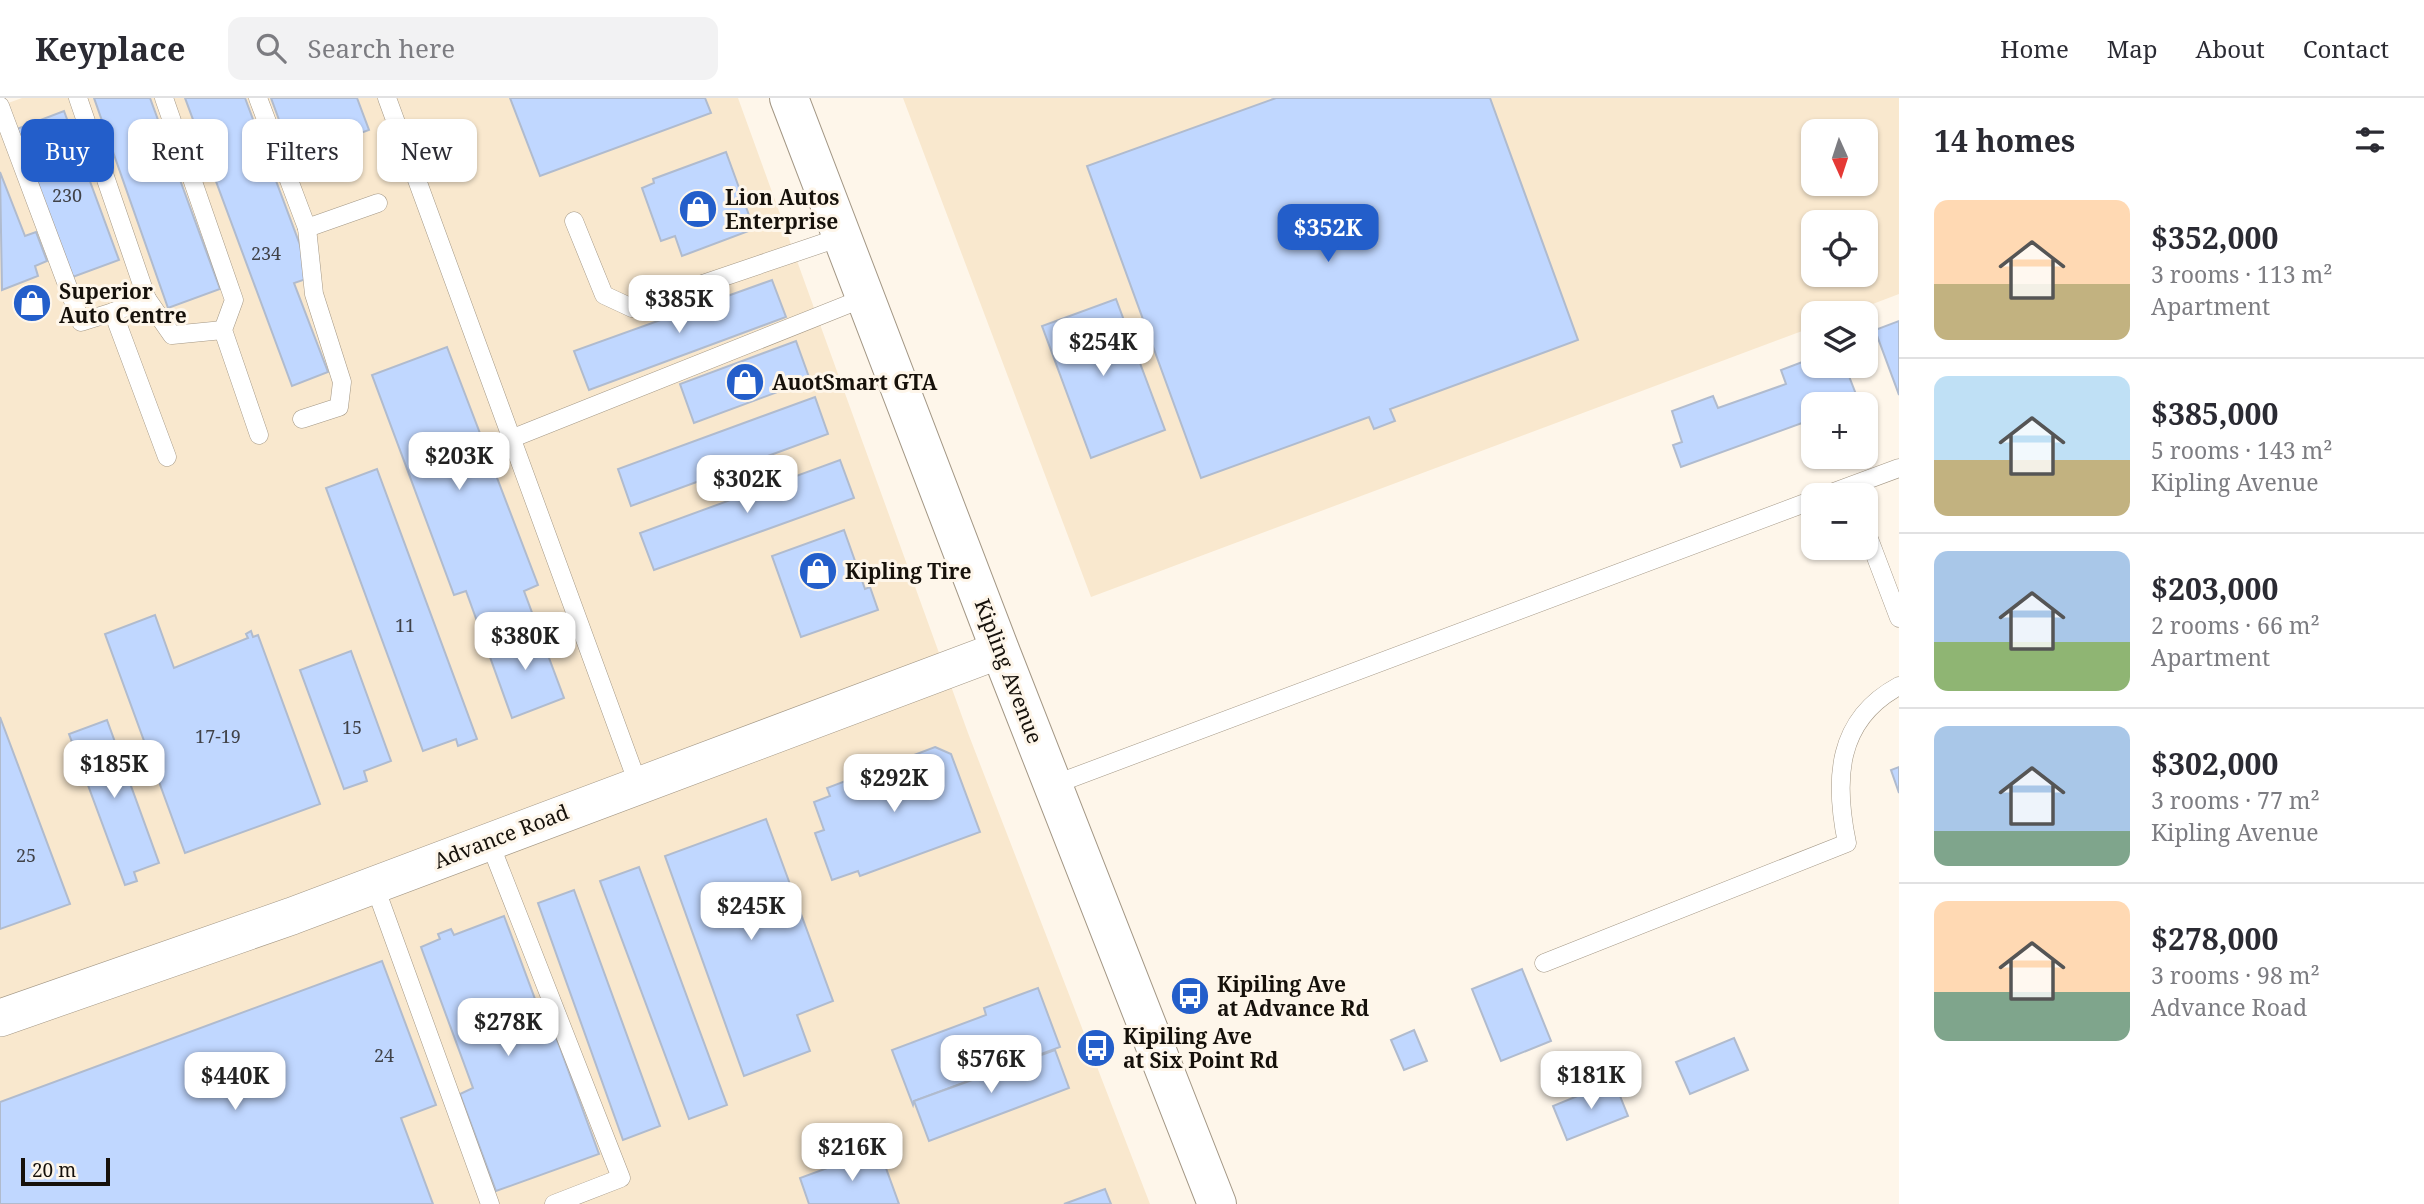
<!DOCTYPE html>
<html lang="en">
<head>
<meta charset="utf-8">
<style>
	body { margin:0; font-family:"Noto Serif",serif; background:#f2f2f3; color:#2b2b33; height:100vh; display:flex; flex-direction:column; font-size:26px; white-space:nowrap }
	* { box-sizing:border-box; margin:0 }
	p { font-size:23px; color:#7c7c81 }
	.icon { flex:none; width:38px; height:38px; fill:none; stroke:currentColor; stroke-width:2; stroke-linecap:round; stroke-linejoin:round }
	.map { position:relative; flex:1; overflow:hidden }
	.drawer { display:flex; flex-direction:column; background:#fff; width:525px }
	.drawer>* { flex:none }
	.top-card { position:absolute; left:21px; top:21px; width:665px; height:63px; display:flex; gap:14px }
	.needle { width:46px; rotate:177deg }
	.controls { position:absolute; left:1801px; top:21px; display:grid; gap:14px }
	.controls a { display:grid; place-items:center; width:77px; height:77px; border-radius:14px; background:#fff; box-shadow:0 2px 5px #0004; font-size:35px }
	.scale { position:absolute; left:21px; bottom:18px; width:89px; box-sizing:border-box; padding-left:7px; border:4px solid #16110b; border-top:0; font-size:19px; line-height:24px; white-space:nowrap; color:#16110b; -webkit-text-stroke:5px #fef6ea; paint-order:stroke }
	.price { position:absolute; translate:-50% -60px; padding:0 16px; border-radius:14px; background:#fff; color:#222; font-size:23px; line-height:46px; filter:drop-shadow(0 2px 4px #0008) }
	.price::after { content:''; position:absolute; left:50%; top:42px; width:21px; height:16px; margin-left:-10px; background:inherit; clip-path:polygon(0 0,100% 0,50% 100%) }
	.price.current { background:#235eca; color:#fff }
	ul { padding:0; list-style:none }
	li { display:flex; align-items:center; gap:21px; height:175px; padding:0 35px }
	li+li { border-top:2px solid #e1e1e2 }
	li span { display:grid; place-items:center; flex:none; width:196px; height:140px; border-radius:14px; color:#555 }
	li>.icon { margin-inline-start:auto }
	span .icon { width:84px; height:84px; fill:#fffc; stroke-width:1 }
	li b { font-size:30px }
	h2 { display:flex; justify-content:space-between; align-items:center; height:84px; padding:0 35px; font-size:30px }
	.tag { padding:0 24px; border-radius:14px; background:#fff; box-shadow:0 2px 5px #0004; font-size:24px; line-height:63px }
	.tag.current { background:#235eca; color:#fff }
	header { display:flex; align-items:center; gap:42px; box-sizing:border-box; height:98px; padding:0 35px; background:#fff; border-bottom:2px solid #e1e1e2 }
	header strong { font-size:33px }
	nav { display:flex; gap:38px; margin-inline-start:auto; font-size:24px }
	.search { width:490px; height:63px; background:#f2f2f3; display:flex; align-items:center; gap:18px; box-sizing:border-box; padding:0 24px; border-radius:14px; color:#7c7c81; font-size:26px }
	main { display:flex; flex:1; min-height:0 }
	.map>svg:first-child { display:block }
	.built { fill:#f9e8ce; fill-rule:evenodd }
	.building { fill:#c0d7ff; stroke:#b0bbce; stroke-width:2 }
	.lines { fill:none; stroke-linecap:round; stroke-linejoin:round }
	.lane-casing { stroke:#a39785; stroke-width:19 }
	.street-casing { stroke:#a39785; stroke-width:38 }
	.secondary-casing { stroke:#a39785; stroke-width:40 }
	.lane { stroke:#fff; stroke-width:18 }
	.street { stroke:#fff; stroke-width:37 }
	.secondary { stroke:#fff; stroke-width:38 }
	.labels { text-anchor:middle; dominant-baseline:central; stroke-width:6; stroke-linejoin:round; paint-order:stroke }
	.number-label { font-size:18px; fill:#404248 }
	.poi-label { font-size:21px; font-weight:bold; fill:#16110b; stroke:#fef6ea; text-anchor:start }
	.street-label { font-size:21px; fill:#16110b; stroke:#fef6ea }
</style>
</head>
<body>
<header>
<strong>Keyplace</strong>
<div class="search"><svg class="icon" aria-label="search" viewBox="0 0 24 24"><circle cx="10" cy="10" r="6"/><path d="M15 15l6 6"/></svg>Search here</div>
<nav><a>Home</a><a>Map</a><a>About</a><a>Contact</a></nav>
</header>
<main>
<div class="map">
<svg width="1899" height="1106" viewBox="0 0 1899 1106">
	<rect width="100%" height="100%" fill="#fef6ea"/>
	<g class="built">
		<path d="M22,0H738L968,635L1150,1106H0V8Z"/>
		<path d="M903,0H1899V196L1849,215H1813V229L1091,499ZM1813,33H1866V86H1813ZM1813,124H1866V177H1813Z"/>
	</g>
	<g class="building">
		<path d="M94,0H150L220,191L168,210Z"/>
		<path d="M185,0H245L312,179L294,185L328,274L292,288Z"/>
		<path d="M271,0H357L369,32L293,60Z"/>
		<path d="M510,0H705L711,15L540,78Z"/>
		<path d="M1276,0H1490L1578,242L1390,311L1395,323L1374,331L1369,319L1201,380L1087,68Z"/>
		<path d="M64,13L119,162L70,180L14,32Z"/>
		<path d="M726,54L754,131L682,158L675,138L661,143L642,90L654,85L653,81Z"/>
		<path d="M0,74L25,138L36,134L47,163L35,168L38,178L2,192Z"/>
		<path d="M772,182L786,219L589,292L574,253Z"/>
		<path d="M1116,201L1165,332L1091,360L1042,228Z"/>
		<path d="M1899,223V297L1875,232Z"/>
		<path d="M796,243L810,282L694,325L680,286Z"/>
		<path d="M447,249L538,487L524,493L537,528L486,548L466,493L454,497L372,277Z"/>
		<path d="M1813,260V268H1845L1859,304L1813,306V321L1681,369L1673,347L1682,344L1672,313L1713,298L1718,310L1786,286L1781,272Z"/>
		<path d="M815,299L828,336L631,408L618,371Z"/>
		<path d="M840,362L854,400L654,472L640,435Z"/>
		<path d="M377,371L477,641L458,648L456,641L423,653L326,390Z"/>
		<path d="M844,432L865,491L870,489L878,512L801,539L772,458Z"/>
		<path d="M155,517L174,570L248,540L246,536L251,533L253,539L258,537L320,706L185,755L105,536Z"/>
		<path d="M537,528L564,600L512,620L486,548Z"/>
		<path d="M351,553L391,663L364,673L367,683L344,691L300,572Z"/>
		<path d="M0,619L70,806L0,831Z"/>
		<path d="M107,622L159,765L134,774L137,783L125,787L69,636Z"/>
		<path d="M935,649L951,656L980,734L860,778L858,773L832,782L815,735L824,732L814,704L830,698L827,690Z"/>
		<path d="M1899,669V695L1891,672Z"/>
		<path d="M766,721L833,903L797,917L810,953L744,978L665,758Z"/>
		<path d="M639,769L727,1007L689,1021L600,783Z"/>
		<path d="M574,792L660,1028L623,1042L538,805Z"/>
		<path d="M504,818L547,933L553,931L599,1056L496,1093L460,996L473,990L421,849L440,841L438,836L451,831L454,837Z"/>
		<path d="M382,863L436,1007L401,1020L433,1106H0V1004Z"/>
		<path d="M1522,871L1551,943L1501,963L1472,891Z"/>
		<path d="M1038,890L1060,949L914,1003L913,1007L892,952L986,917L984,910Z"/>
		<path d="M1414,932L1427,963L1404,972L1391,942Z"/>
		<path d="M1734,940L1748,972L1690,996L1676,964Z"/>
		<path d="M1055,952L1069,990L929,1043L914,1003Z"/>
		<path d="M1614,983L1628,1018L1567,1042L1553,1008Z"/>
		<path d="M879,1051L899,1106H809L800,1080Z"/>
		<path d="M1105,1091L1111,1106H1064Z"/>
	</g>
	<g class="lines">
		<g class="lane-casing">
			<g id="lane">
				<path d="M78,0L147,201L113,214L167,359"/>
				<path d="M164,0L234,202L223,232L259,337"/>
				<path d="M258,0L307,130L378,105"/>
				<path d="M387,0L638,686"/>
				<path d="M0,8L81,224L113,214"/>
				<path d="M574,123L604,197L632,210L841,139"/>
				<path d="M147,201L172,237L223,232"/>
				<path d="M302,321L339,309L342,284L314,196L307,130"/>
				<path d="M513,340L864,200"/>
				<path d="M1826,397L1899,370"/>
				<path d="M1866,433L1899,520"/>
				<path d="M1053,687L1813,402"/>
				<path d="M489,743L621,1080L554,1106"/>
				<path d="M374,786L490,1106"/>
				<path d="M1544,865L1847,745C1834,682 1836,622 1899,588"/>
			</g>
		</g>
		<g class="street-casing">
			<path id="street" d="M0,920L292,818L1000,552"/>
		</g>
		<g class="secondary-casing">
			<path id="secondary" d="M789,0L1000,552L1217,1106"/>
		</g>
		<use href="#lane" class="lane"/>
		<use href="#street" class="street"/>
		<use href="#secondary" class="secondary"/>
	</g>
	<defs>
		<g id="shop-disc" transform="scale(2.0125)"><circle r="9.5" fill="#235eca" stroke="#fef6ea"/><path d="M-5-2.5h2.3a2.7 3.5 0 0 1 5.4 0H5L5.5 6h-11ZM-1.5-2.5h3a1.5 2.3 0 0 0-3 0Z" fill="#fff"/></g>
		<g id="bus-disc" transform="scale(2.0125)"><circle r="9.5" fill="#235eca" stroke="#fef6ea"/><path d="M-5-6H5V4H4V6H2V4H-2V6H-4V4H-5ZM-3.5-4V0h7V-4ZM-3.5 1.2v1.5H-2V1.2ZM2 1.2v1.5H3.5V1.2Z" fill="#fff"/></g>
	</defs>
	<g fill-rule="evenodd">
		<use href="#shop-disc" x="698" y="111"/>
		<use href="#shop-disc" x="32" y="205"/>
		<use href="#shop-disc" x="745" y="284"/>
		<use href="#shop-disc" x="818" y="473"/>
		<use href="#bus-disc" x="1190" y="898"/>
		<use href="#bus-disc" x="1096" y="950"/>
	</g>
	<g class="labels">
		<g class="number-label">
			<text x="67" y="97">230</text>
			<text x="266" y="155">234</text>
			<text x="405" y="527">11</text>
			<text x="352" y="629">15</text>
			<text x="218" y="638">17-19</text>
			<text x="26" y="757">25</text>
			<text x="384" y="957">24</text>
		</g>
		<g class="poi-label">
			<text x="725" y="99">Lion Autos<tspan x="725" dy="24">Enterprise</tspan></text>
			<text x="59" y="193">Superior<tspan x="59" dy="24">Auto Centre</tspan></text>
			<text x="772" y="284">AuotSmart GTA</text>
			<text x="845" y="473">Kipling Tire</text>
			<text x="1217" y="886">Kipiling Ave<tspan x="1217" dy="24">at Advance Rd</tspan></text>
			<text x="1123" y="938">Kipiling Ave<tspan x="1123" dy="24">at Six Point Rd</tspan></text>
		</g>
		<g class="street-label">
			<text transform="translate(1009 573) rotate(69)">Kipling Avenue</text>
			<text transform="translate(501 738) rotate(-21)">Advance Road</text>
		</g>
	</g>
</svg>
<div class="controls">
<a><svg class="needle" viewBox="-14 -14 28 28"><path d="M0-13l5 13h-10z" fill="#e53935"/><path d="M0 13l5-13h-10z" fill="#7c7c81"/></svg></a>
<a><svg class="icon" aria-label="locate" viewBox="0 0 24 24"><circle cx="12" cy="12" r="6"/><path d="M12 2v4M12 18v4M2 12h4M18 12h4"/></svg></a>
<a><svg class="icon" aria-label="layers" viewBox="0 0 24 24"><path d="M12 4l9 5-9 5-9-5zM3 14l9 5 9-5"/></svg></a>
<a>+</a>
<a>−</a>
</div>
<div class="scale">20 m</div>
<b class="price current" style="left:1328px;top:166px">$352K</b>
<b class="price" style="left:679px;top:237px">$385K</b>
<b class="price" style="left:1103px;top:280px">$254K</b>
<b class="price" style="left:459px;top:394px">$203K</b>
<b class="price" style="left:747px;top:417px">$302K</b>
<b class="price" style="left:525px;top:574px">$380K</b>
<b class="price" style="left:114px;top:702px">$185K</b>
<b class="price" style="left:894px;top:716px">$292K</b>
<b class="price" style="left:751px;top:844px">$245K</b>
<b class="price" style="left:508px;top:960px">$278K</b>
<b class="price" style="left:991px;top:997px">$576K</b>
<b class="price" style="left:1591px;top:1013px">$181K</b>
<b class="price" style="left:235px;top:1014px">$440K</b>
<b class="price" style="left:852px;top:1085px">$216K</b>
<div class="top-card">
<a class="tag current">Buy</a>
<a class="tag">Rent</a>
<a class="tag">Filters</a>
<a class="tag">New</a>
</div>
</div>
<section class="drawer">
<h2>14 homes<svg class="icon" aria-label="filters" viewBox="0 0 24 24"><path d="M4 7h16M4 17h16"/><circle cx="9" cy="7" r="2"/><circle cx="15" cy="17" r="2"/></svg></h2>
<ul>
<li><span style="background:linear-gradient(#ffd9b3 60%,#c2b280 0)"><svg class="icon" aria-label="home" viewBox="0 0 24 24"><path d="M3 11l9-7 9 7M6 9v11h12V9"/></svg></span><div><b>$352,000</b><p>3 rooms · 113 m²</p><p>Apartment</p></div></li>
<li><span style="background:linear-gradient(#bfe0f5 60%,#c2b280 0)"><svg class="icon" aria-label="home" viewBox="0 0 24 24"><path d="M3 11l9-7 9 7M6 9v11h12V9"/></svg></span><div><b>$385,000</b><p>5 rooms · 143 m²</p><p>Kipling Avenue</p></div></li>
<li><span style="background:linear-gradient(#a9c7e8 65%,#8fb573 0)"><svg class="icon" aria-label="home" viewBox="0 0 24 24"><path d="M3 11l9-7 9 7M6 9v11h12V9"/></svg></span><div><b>$203,000</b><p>2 rooms · 66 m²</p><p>Apartment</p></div></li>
<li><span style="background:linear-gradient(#a9c7e8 75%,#7fa58c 0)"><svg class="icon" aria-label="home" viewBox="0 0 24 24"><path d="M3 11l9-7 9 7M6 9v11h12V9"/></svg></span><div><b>$302,000</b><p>3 rooms · 77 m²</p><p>Kipling Avenue</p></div></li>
<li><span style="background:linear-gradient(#ffd9b3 65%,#7fa58c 0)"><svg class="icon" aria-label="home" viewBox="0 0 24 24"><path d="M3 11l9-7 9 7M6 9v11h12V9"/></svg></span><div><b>$278,000</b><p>3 rooms · 98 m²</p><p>Advance Road</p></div></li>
</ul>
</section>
</main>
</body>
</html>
